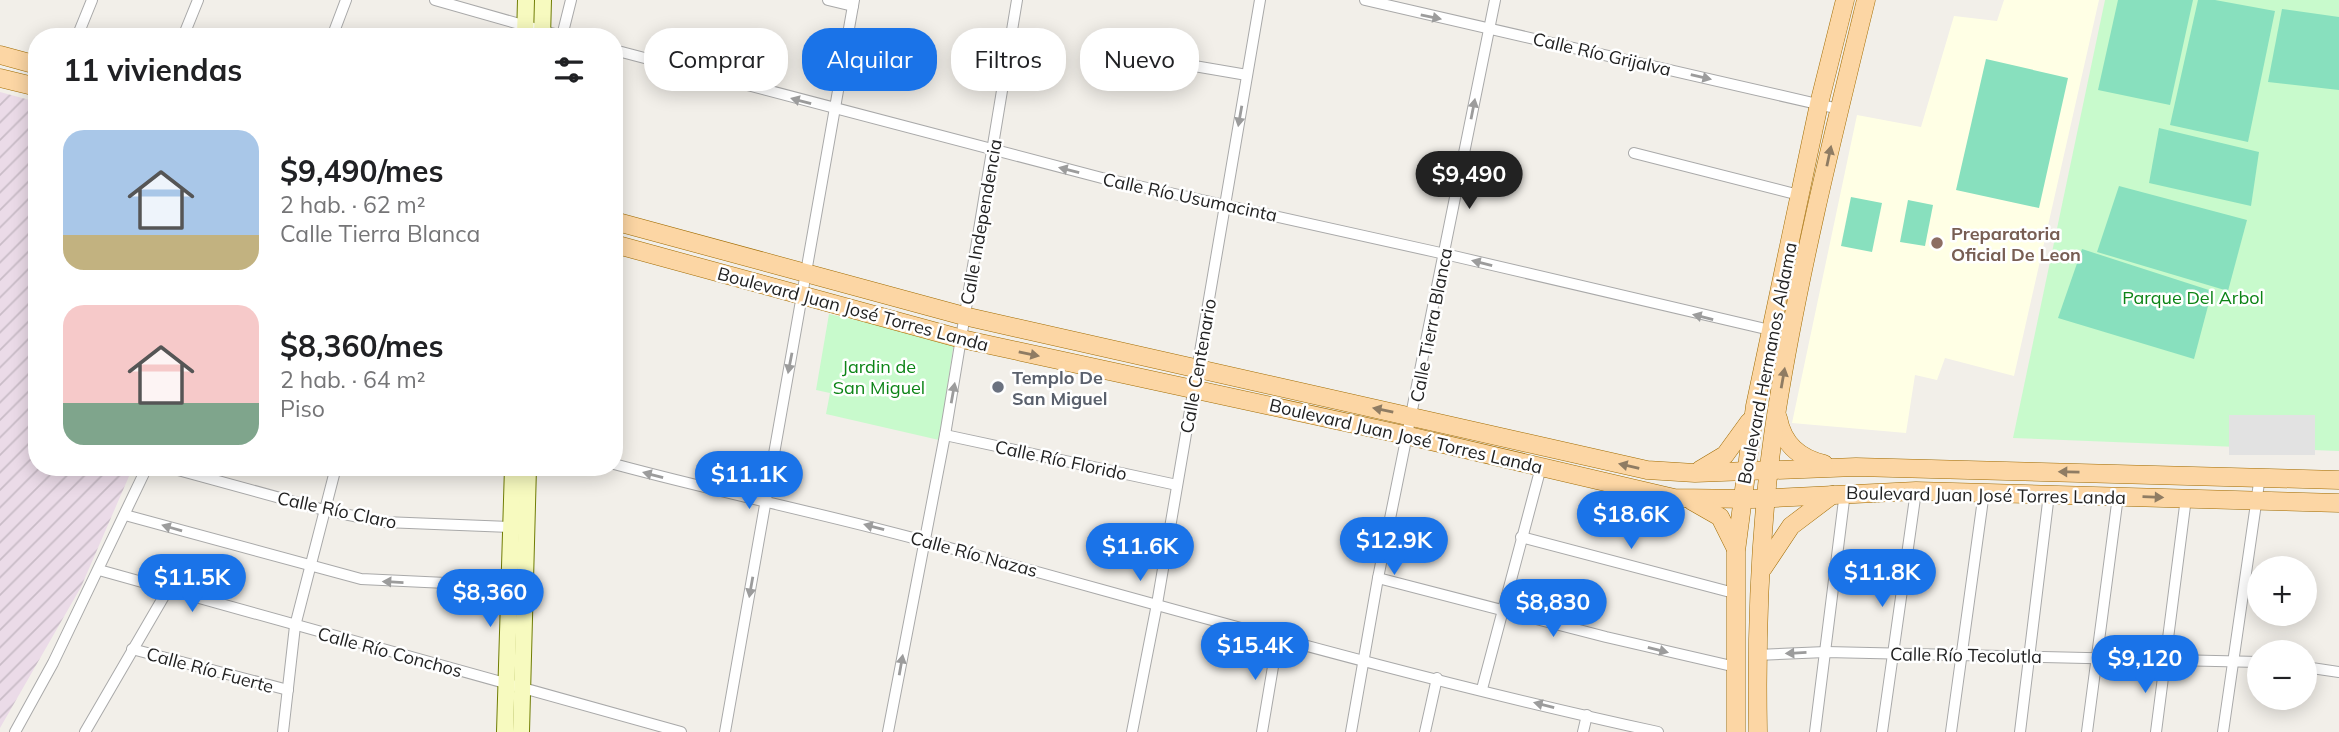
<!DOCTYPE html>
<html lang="es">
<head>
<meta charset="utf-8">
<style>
	body { margin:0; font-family:Mulish,sans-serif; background:#f6f6f6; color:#202124; height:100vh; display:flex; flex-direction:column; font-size:26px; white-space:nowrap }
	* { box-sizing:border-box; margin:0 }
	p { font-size:23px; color:#757577 }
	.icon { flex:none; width:38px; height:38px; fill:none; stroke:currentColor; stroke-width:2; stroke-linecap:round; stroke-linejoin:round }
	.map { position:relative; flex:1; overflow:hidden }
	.sheet { position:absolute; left:28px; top:28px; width:595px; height:448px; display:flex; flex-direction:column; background:#fff; border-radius:28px; box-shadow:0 4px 18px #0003 }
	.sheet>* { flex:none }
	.hud { position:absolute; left:644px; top:28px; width:665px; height:63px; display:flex; gap:14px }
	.buttons { position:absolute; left:2247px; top:556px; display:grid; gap:14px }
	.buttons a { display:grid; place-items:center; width:70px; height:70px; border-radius:50%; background:#fff; box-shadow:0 4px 18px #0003; font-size:35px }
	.price { position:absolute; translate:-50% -60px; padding:0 16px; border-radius:24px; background:#1a73e8; color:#fff; font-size:23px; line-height:46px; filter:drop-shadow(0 2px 4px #0008) }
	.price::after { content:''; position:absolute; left:50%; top:42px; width:21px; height:16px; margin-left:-10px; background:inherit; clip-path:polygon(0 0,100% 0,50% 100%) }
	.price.current { background:#222; color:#fff }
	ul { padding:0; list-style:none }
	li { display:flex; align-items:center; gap:21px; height:175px; padding:0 35px }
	li span { display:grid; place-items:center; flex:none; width:196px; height:140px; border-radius:21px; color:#555 }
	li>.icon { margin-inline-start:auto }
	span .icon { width:84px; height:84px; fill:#fffc; stroke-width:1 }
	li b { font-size:30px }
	h2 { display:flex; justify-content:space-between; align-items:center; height:84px; padding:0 35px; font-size:30px }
	.pill { padding:0 24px; border-radius:28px; background:#fff; box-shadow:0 4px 18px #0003; font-size:24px; line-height:63px }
	.pill.current { background:#1a73e8; color:#fff }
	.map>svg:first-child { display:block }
	.industrial { fill:url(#industrial-furrows) }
	.education { fill:#ffffe5 }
	.park { fill:#c8facc }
	.pitch { fill:#88e0be }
	.parking { fill:#e2e2e2 }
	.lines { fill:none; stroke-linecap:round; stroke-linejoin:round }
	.street-casing { stroke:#a9a9a9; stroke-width:12 }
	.secondary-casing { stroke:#707d05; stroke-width:18 }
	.primary-casing { stroke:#a06b00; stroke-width:19 }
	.street { stroke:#fff; stroke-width:10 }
	.secondary { stroke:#f7fabf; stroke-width:16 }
	.primary { stroke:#fcd6a4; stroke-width:18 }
	.oneway { fill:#9c9c9c }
	.oneway2 { fill:#8f7c63 }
	.education-dot { fill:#8d6e63; stroke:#fff; stroke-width:2.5 }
	.worship-dot { fill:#6b7280; stroke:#fff; stroke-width:2.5 }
	.labels { text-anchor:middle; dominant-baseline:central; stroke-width:5; stroke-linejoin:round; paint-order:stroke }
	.street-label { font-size:18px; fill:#222; stroke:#fff }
	.education-label { font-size:18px; font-weight:bold; fill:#785e54; stroke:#fff; text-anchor:start }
	.park-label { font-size:18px; fill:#0c8416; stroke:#fff }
	.worship-label { font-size:18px; font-weight:bold; fill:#5b616d; stroke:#fff; text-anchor:start }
</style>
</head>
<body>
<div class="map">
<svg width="2339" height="732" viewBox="0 0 2339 732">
	<defs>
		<pattern id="industrial-furrows" width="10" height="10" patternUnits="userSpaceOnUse" patternTransform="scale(1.75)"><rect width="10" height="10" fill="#ebdbe8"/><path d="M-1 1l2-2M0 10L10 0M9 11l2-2" fill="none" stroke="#c9bcc7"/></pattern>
	</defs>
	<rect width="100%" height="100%" fill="#f2efe9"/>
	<path class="industrial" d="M0,92L37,102V467H133L81,587L0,728Z"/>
	<path class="education" d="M2004,0H2099L2014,376L1945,358L1937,380L1915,375L1906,433L1792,423L1857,115L1921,127L1954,16L1997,21Z"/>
	<g class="park">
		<path d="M2105,0H2339V451L2013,438Z"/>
		<path d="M829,314L954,342L939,440L826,414L830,393L816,390Z"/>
	</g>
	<g class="pitch">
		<path d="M2118,0H2193L2170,105L2098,90Z"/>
		<path d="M2198,0H2215L2275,11L2248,142L2170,125Z"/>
		<path d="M2282,9L2339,17V90L2268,82Z"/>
		<path d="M1986,59L2068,78L2039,208L1956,190Z"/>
		<path d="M2159,128L2259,152L2251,206L2149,183Z"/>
		<path d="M2119,186L2247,220L2228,291L2097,252Z"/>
		<path d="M1851,197L1882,203L1872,252L1841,246Z"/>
		<path d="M1908,200L1933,205L1925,246L1900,242Z"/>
		<path d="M2082,249L2212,291L2194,359L2058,318Z"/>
	</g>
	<rect class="parking" x="2229" y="415" width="86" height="40"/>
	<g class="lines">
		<g class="street-casing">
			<g id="street">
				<path d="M435,0L565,37"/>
				<path d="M828,0L853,6"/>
				<path d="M1365,0L1839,109"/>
				<path d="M562,36L571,0"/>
				<path d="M77,37L92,0"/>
				<path d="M183,37L198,0"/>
				<path d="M332,37L346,0"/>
				<path d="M1138,40L1163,46L1166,53L1162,65L1153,68L1133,63L1130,54L1133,42Z"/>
				<path d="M614,50L1102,178L1445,254L1770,330"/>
				<path d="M1165,61L1247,75"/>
				<path d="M1634,153L1799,195"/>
				<path d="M945,435L1177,485"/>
				<path d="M614,464C717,492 821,513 924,541C1168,607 1411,679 1658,732"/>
				<path d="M167,467L324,510L384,522L511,527"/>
				<path d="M125,515L361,579L510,586"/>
				<path d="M1521,537L1734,593"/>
				<path d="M99,570L681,732"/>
				<path d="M1378,578L1606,637L1736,667"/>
				<path d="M132,649L288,690"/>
				<path d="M1757,655L1826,652L2259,662"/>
				<path d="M2305,667L2339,672"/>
				<path d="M1482,689L1541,467"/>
				<path d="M15,732L53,663L147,467"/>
				<path d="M85,732L167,591"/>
				<path d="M283,732L295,626L336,467"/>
				<path d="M725,732L854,0"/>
				<path d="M888,732L945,435L1017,0"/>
				<path d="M1132,732L1157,604L1260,0"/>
				<path d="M1262,732L1278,637"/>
				<path d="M1351,732L1378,578L1495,0"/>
				<path d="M1425,732L1437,678"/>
				<path d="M1583,732L1587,715"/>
				<path d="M1815,732L1845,492"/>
				<path d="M1882,732L1916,491"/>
				<path d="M1951,732L1984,492"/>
				<path d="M2020,732L2049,494"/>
				<path d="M2087,732L2118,496"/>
				<path d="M2156,732L2186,498"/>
				<path d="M2223,732L2260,476"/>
			</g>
		</g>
		<g class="secondary-casing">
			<g id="secondary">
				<path d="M525,37L526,0"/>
				<path d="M542,37L543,0"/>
				<path d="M505,732L513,467"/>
				<path d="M521,732L528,467"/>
			</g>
		</g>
		<g class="primary-casing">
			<g id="primary">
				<path d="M0,55L37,65"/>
				<path d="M0,78L37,87"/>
				<path d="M614,221L964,316L1647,470L1695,473L1856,467L2339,480"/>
				<path d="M614,244L962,339L1409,436L1674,498L1753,499L1916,491L2339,503"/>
				<path d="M1778,418C1783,444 1799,458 1824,464"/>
				<path d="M1700,470L1725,455L1749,422"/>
				<path d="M1692,501L1720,517L1735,547"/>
				<path d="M1763,568L1791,526L1832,495"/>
				<path d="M1736,732V551L1755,406L1819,104L1845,0"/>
				<path d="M1758,732C1756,624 1760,516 1777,409C1799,272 1833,135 1866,0"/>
			</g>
		</g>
		<use href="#street" class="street"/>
		<use href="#secondary" class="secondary"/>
		<use href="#primary" class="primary"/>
	</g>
	<defs><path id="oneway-solid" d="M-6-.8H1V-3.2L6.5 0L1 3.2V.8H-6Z" transform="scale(1.75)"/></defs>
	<g class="oneway">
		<use href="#oneway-solid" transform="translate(1431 17) rotate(12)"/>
		<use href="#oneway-solid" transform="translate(1701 77) rotate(13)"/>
		<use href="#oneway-solid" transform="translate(801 101) rotate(-165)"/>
		<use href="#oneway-solid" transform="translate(1473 109) rotate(-79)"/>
		<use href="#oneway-solid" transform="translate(1240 116) rotate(100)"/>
		<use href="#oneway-solid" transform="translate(1069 170) rotate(-166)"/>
		<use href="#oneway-solid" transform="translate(1482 263) rotate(-166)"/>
		<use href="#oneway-solid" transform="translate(1703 317) rotate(-166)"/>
		<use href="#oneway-solid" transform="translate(790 363) rotate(101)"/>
		<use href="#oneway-solid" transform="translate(953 393) rotate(-80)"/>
		<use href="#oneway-solid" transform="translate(653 475) rotate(-165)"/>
		<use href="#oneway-solid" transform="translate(874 527) rotate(-165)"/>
		<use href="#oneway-solid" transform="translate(172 528) rotate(-164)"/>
		<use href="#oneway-solid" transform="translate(393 582) rotate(-177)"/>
		<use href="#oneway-solid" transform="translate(751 587) rotate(100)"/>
		<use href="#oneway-solid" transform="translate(1658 650) rotate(14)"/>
		<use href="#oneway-solid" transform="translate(1796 653) rotate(177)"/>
		<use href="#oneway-solid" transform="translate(901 665) rotate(-80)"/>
		<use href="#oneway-solid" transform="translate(1544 705) rotate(-166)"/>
	</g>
	<g class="oneway2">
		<use href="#oneway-solid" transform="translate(1829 156) rotate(-78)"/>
		<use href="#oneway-solid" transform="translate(1029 354) rotate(12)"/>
		<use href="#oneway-solid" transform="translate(1783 378) rotate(-80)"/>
		<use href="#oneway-solid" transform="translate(1383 410) rotate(-168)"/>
		<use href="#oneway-solid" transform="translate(1629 466) rotate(-167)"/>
		<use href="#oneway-solid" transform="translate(2069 472) rotate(-179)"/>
		<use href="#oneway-solid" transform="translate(2153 497) rotate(2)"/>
	</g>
	<circle class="education-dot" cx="1937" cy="243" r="7"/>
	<circle class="worship-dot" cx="998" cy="387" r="7"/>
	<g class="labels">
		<g class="street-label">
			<text transform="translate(1602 54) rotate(13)">Calle Río Grijalva</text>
			<text transform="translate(1190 197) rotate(12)">Calle Río Usumacinta</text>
			<text transform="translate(981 222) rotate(-80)">Calle Independencia</text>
			<text transform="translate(853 309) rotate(15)">Boulevard Juan José Torres Landa</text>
			<text transform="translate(1431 325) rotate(-79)">Calle Tierra Blanca</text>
			<text transform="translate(1767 363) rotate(-79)">Boulevard Hermanos Aldama</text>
			<text transform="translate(1198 366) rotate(-80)">Calle Centenario</text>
			<text transform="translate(1406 436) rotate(13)">Boulevard Juan José Torres Landa</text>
			<text transform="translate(1061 460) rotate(12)">Calle Río Florido</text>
			<text transform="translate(1986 495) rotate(1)">Boulevard Juan José Torres Landa</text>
			<text transform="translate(337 510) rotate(12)">Calle Río Claro</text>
			<text transform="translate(974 554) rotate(15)">Calle Río Nazas</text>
			<text transform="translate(390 652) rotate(15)">Calle Río Conchos</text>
			<text transform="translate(1966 655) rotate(1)">Calle Río Tecolutla</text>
			<text transform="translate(210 670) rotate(15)">Calle Río Fuerte</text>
		</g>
		<g class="education-label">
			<text x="1951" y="233">Preparatoria<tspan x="1951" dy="21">Oficial De Leon</tspan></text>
		</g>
		<g class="park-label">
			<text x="2193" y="297">Parque Del Arbol</text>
			<text x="879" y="366">Jardin de<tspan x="879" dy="21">San Miguel</tspan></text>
		</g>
		<g class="worship-label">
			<text x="1012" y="377">Templo De<tspan x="1012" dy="21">San Miguel</tspan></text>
		</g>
	</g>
</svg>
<div class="buttons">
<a>+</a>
<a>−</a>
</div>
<b class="price current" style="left:1469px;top:211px">$9,490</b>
<b class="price" style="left:749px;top:511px">$11.1K</b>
<b class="price" style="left:1631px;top:551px">$18.6K</b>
<b class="price" style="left:1394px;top:577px">$12.9K</b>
<b class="price" style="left:1140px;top:583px">$11.6K</b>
<b class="price" style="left:1882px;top:609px">$11.8K</b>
<b class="price" style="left:192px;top:614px">$11.5K</b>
<b class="price" style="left:490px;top:629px">$8,360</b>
<b class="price" style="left:1553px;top:639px">$8,830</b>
<b class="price" style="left:1255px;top:682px">$15.4K</b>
<b class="price" style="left:2145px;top:695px">$9,120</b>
<div class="hud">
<a class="pill">Comprar</a>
<a class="pill current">Alquilar</a>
<a class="pill">Filtros</a>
<a class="pill">Nuevo</a>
</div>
<section class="sheet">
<h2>11 viviendas<svg class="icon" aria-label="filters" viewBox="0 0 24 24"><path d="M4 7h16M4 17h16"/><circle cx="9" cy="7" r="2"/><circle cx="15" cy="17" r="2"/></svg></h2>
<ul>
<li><span style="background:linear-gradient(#a9c7e8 75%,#c2b280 0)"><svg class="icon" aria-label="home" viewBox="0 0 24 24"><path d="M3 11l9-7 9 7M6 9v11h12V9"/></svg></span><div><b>$9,490/mes</b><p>2 hab. · 62 m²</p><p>Calle Tierra Blanca</p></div></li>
<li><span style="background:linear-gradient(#f6c9c9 70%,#7fa58c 0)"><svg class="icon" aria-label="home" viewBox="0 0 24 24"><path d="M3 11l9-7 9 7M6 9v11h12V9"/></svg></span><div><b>$8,360/mes</b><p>2 hab. · 64 m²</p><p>Piso</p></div></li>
</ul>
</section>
</div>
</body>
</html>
